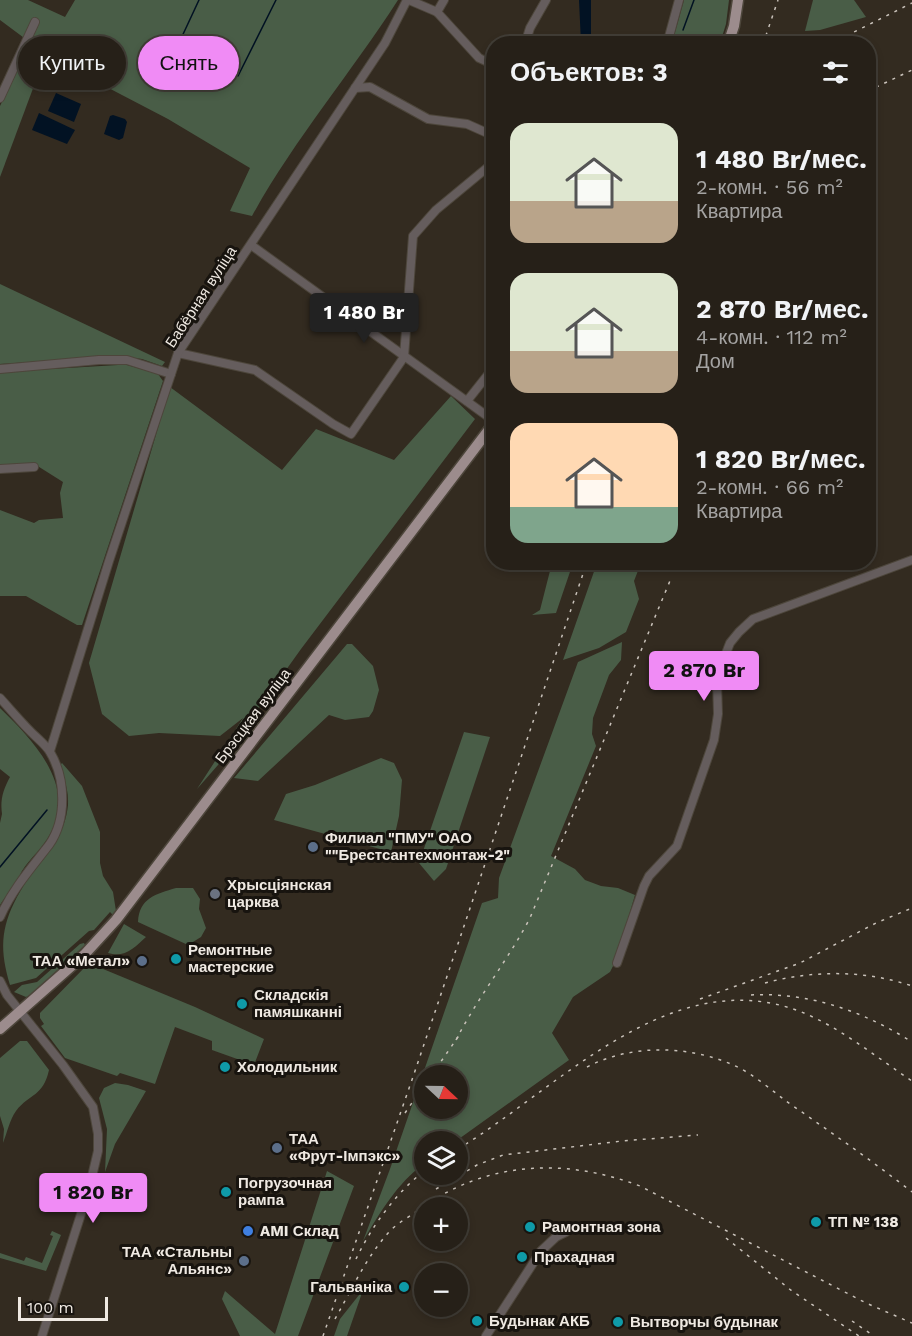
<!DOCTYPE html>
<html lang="ru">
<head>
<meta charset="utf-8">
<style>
	body { margin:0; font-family:"Work Sans",sans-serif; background:#2e2821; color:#f1f3f6; height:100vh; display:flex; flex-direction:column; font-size:22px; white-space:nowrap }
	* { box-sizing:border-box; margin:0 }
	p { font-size:20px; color:#a4a3a2 }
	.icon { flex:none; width:33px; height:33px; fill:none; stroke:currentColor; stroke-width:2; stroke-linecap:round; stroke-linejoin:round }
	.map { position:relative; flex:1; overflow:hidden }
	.details { position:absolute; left:486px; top:36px; width:390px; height:534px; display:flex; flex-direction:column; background:#262018; border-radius:24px; box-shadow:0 3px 9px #0003,0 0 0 2px #423e37 }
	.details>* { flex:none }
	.top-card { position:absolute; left:18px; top:36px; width:378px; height:54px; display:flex; gap:12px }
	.needle { width:39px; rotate:112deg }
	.buttons { position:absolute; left:414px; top:1065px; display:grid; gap:12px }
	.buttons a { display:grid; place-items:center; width:54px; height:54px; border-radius:50%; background:#262018; box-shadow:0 3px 9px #0003,0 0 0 2px #423e37; font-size:30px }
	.scale { position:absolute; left:18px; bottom:15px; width:90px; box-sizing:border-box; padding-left:6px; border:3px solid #efe9e2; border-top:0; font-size:16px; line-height:21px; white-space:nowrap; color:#efe9e2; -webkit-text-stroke:4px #18140f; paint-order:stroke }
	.price { position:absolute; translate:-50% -51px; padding:0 14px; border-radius:6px; background:#f08bf5; color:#111; font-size:20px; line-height:39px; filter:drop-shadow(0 2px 3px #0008) }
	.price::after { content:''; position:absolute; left:50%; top:36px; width:18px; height:14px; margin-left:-9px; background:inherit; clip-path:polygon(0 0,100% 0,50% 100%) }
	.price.selected { background:#222; color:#fff }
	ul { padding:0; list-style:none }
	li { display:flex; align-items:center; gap:18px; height:150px; padding:0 24px }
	li span { display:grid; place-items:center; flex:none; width:168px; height:120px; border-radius:18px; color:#555 }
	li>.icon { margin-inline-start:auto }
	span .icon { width:72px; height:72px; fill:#fffc; stroke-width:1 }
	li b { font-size:26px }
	h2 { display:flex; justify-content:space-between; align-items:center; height:72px; padding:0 24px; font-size:26px }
	.chip { padding:0 21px; border-radius:27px; background:#262018; box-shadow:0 3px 9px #0003,0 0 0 2px #423e37; font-size:21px; line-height:54px }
	.chip.selected { background:#f08bf5; color:#111 }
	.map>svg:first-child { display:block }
	.green { fill:#495d47; fill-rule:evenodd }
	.water { fill:#021223 }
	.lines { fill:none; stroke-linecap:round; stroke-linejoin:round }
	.stream { stroke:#021223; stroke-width:1.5 }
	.minor-casing { stroke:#4d463b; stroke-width:10 }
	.major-casing { stroke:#4d463b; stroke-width:13 }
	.minor { stroke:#655d5d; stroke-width:8 }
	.major { stroke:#9c8c8d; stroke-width:10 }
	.rail { stroke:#c9c2ba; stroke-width:1.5; stroke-dasharray:3 6; stroke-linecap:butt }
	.service-dot { fill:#5c6f8a; stroke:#18140f; stroke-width:2 }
	.worship-dot { fill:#6b7280; stroke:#18140f; stroke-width:2 }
	.culture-dot { fill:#0f9aa8; stroke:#18140f; stroke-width:2 }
	.shop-dot { fill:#3f7fe0; stroke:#18140f; stroke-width:2 }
	.labels { text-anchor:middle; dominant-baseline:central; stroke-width:6; stroke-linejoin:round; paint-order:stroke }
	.street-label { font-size:15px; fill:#efe9e2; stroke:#18140f }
	.poi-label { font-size:15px; font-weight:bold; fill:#efe9e2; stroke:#18140f; text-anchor:start }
</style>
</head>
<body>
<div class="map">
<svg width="912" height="1336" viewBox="0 0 912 1336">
	<rect width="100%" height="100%" fill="#332b20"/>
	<g class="green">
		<path d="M0,0H28L65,17L75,0H398C351,73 294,140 252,216L230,211L250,168L168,119L51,58L0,20Z"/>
		<path d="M684,0H729L726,24L720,43H672Z"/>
		<path d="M813,0H854L866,17L820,30L805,31Z"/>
		<path d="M23,59L41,67L0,177V106Z"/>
		<path d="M0,284L165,362L162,366L142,359L120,356L0,364Z"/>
		<path d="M118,365H127L158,374L163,381L82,625H77L26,596H0V510L34,523L39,520L63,518L60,493L63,482L36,465L0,466V372Z"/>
		<path d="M170,387L282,470L316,429L394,460L451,396L475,419L301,649L218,765L197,789L243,718L220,736L159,733L129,736L102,714L89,663Z"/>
		<path d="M552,563H573L556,613L532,615L540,610Z"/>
		<path d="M597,563H641L634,581L639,599L626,632L599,648L563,660Z"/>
		<path d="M622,642L621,660L609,675L593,718L592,734L596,746L551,856L575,869L585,880L601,886L618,888L635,895L615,962L610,972L573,997L552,1033L569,1060L456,1141L424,1142V1164C397,1183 380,1213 363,1241L390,1169L482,903L498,898L499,878L578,662ZM424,1076H458V1108H424Z"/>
		<path d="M347,644H352L373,666L379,690L373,711L369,717L345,720L329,715L258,781L234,778Z"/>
		<path d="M0,708C32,739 78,786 50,834C43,848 30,858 22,871C19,876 22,873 19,879C14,888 5,896 0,905V823L2,814C0,800 3,790 10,777L0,769Z"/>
		<path d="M464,732L490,737L446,869L434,881L419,863Z"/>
		<path d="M381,758L394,763L402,780L399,816L391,852L274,820L286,794L315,785Z"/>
		<path d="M62,763L82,786L100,832V863L103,876L113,892L116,911L113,915L110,912L94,930L89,931L36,978L10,985C0,951 0,929 17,897C22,889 26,880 32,873C49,852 65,834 68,805C69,791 64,778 60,765Z"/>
		<path d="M176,888H193L200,899L199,909L206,928L201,937L188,945L138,922C139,898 156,894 176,888Z"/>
		<path d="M124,924L146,937C134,948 125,958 108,953Z"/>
		<path d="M84,943L85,945L30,995L26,997L14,992L22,985L37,982L80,944Z"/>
		<path d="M91,964L195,1007L264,1039L254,1065L212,1050V1041L175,1027L155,1084L120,1073L117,1076L65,1058L41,1026L44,1024L40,1018V1013L86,966Z"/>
		<path d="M20,1041H27L49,1070C43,1097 30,1093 16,1111C10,1119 7,1133 3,1143L4,1129L0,1116V1058Z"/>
		<path d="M115,1083L128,1085L146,1091L115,1144L105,1172L107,1129L99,1098L104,1088Z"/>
		<path d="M327,1171L354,1186L298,1336H240L222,1299L225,1291L275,1334Z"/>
		<path d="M52,1231L61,1235L46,1271L0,1258V1253L24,1261L26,1257L42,1263L53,1236L50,1235Z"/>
		<path d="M363,1290L347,1336H334L340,1319Z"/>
	</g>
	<g class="water">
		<path d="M579,0H591V43H581Z"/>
		<path d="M56,93L81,104L74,122L48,111Z"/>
		<path d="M39,113L75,130L67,144L32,130Z"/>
		<path d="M113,115L125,119L127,122L123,138L119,140L104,134L110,116Z"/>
	</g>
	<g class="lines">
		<g class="stream">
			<path d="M683,30L694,0"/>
			<path d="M165,73L199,0"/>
			<path d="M238,76L276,0"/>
			<path d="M0,867L47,810"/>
		</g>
		<g class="minor-casing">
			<g id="minor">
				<path d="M409,0L437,12L444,0"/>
				<path d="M437,12L479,58L494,65"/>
				<path d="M525,44L530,28L546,0"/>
				<path d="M667,44L679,0"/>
				<path d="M355,88L370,87L428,119L467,124L494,136"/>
				<path d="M0,98L35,22"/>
				<path d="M251,245L494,421"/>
				<path d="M178,353L255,370L333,424L351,434L404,357L413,236L436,210L494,162"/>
				<path d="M0,369L99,360H127L171,374"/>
				<path d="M467,401L494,367"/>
				<path d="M0,469L34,467"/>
				<path d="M0,698C10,709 20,721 31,732C37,738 46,745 50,752C66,779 67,819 49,845C31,868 12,890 0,917"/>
				<path d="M50,751L109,561L178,353L385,43L407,0"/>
				<path d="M617,963L644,886L649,876L677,846L714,740L718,714L717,683L720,669L730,643L739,632L753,619L912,560"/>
				<path d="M0,981L7,995L63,1065L93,1107L98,1134V1151L89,1189L42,1336"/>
				<path d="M486,1336L541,1251L556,1237L566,1232"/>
			</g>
		</g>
		<g class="major-casing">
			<g id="major">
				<path d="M728,44L734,26L738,0"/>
				<path d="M0,1029L84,955L116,920L494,423"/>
			</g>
		</g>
		<use href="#minor" class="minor"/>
		<use href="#major" class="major"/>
		<g class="rail">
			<path d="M763,44L778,0"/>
			<path d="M830,44L912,3"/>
			<path d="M868,91L912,70"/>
			<path d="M765,983C813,970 865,970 912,986"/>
			<path d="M751,995C809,992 863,1011 912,1042"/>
			<path d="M700,999L800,963L876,923L912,908"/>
			<path d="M456,1040C478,997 508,960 530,918L672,576"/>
			<path d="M587,1067C631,1044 688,1045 733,1065C752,1073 770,1089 786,1101C829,1131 871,1160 912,1192"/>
			<path d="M431,1076L460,1034"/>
			<path d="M405,1113L424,1085"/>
			<path d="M458,1149C559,1088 669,963 799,1011C840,1027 876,1057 912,1081"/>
			<path d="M436,1189L477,1165L503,1155L622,1141L698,1135"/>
			<path d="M726,1238L792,1291L859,1336"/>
			<path d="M356,1259C372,1226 395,1194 424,1171"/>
			<path d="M335,1319C352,1289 367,1255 391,1230C399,1222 409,1217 417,1211C485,1161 563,1157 640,1186L866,1303L912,1323"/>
			<path d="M852,1321L874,1336"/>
			<path d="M323,1336L414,1074L587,562"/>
		</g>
	</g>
	<g class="service-dot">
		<circle cx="313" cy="847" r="6"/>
		<circle cx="142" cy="961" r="6"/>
		<circle cx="277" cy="1148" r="6"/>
		<circle cx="244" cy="1261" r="6"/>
	</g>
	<circle class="worship-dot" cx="215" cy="894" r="6"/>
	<g class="culture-dot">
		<circle cx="176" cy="959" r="6"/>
		<circle cx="242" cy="1004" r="6"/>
		<circle cx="225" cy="1067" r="6"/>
		<circle cx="226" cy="1192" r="6"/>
		<circle cx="816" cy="1222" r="6"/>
		<circle cx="530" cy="1227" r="6"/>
		<circle cx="522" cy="1257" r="6"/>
		<circle cx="404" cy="1287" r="6"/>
		<circle cx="477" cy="1321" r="6"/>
		<circle cx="618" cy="1322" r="6"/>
	</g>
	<circle class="shop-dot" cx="248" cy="1231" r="6"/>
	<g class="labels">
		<g class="street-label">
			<text transform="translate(201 297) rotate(-57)">Бабёрная вуліца</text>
			<text transform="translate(253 716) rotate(-53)">Брэсцкая вуліца</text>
		</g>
		<g class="poi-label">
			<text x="325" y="838">Филиал "ПМУ" ОАО<tspan x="325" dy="17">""Брестсантехмонтаж-2"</tspan></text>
			<text x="227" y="885">Хрысціянская<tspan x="227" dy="17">царква</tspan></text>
			<text x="188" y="950">Ремонтные<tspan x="188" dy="17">мастерские</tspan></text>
			<text x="130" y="961" text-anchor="end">ТАА «Метал»</text>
			<text x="254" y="995">Складскія<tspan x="254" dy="17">памяшканні</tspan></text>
			<text x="237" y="1067">Холодильник</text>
			<text x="289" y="1139">ТАА<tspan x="289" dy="17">«Фрут-Імпэкс»</tspan></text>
			<text x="238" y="1183">Погрузочная<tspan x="238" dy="17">рампа</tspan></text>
			<text x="828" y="1222">ТП № 138</text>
			<text x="542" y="1227">Рамонтная зона</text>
			<text x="260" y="1231">AMI Склад</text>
			<text x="232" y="1252" text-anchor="end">ТАА «Стальны<tspan x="232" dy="17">Альянс»</tspan></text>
			<text x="534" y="1257">Прахадная</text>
			<text x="392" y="1287" text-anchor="end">Гальваніка</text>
			<text x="489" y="1321">Будынак АКБ</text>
			<text x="630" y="1322">Вытворчы будынак</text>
		</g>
	</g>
</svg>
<div class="buttons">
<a><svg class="needle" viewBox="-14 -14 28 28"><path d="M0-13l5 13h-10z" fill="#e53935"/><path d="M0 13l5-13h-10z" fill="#a4a3a2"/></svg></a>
<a><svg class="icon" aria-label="layers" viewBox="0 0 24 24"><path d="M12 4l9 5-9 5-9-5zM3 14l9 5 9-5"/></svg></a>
<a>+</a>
<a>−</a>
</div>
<div class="scale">100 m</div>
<b class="price selected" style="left:364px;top:344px">1 480 Br</b>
<b class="price" style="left:704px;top:702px">2 870 Br</b>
<b class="price" style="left:93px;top:1224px">1 820 Br</b>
<div class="top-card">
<a class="chip">Купить</a>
<a class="chip selected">Снять</a>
</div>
<section class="details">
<h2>Объектов: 3<svg class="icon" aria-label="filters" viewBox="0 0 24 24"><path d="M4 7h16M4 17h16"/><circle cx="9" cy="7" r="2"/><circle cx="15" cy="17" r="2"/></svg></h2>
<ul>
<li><span style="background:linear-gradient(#dfe7d0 65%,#b9a48a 0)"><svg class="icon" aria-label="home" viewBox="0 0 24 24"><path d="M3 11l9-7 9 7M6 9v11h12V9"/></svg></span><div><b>1 480 Br/мес.</b><p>2-комн. · 56 m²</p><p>Квартира</p></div></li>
<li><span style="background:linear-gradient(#dfe7d0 65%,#b9a48a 0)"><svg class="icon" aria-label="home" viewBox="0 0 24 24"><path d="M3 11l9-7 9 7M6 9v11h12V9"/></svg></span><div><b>2 870 Br/мес.</b><p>4-комн. · 112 m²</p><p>Дом</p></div></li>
<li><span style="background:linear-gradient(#ffd9b3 70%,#7fa58c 0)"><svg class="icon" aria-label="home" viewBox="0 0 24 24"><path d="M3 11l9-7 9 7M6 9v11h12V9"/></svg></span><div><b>1 820 Br/мес.</b><p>2-комн. · 66 m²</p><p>Квартира</p></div></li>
</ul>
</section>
</div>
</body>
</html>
